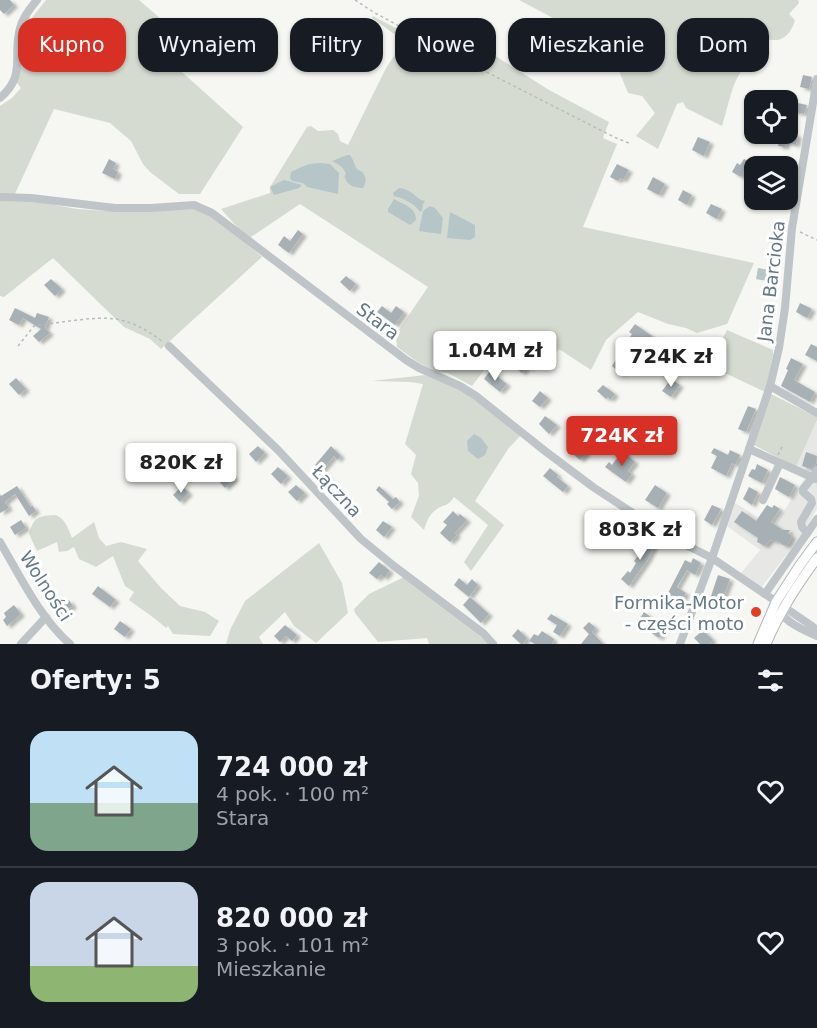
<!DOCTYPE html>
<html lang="pl">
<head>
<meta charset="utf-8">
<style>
	body { margin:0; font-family:"DejaVu Sans",sans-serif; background:#242831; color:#f1f3f6; height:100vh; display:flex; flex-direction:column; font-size:22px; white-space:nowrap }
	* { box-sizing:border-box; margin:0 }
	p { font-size:20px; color:#9ea1a6 }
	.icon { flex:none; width:33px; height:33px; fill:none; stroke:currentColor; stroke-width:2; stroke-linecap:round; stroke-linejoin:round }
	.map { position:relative; height:644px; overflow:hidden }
	.drawer { display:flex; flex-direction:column; background:#171b24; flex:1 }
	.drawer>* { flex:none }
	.top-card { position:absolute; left:18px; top:18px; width:782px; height:54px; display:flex; gap:12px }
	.fabs { position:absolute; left:744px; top:90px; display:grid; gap:12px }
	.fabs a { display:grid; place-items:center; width:54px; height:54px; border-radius:12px; background:#171b24; box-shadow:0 2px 4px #0004; font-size:30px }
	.price { position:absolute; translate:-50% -51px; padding:0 14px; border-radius:6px; background:#fff; color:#222; font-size:20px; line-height:39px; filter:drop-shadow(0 2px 3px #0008) }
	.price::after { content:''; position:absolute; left:50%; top:36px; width:18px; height:14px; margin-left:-9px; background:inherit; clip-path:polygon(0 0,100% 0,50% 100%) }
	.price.on { background:#d93025; color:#fff }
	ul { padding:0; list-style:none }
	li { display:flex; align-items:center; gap:18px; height:150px; padding:0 30px }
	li+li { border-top:2px solid #363941 }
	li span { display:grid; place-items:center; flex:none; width:168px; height:120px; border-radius:18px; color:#555 }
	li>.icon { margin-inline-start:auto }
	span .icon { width:72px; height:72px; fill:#fffc; stroke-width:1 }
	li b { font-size:26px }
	h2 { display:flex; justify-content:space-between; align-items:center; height:72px; padding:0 30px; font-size:26px }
	.pill { padding:0 21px; border-radius:18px; background:#171b24; box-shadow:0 2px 4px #0004; font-size:21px; line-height:54px }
	.pill.on { background:#d93025; color:#fff }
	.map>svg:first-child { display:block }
	.built { fill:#e7e7e6 }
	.green { fill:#d6dbd1 }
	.water { fill:#b6c5c8 }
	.building { fill:#a7b1b5; filter:url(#shadow) }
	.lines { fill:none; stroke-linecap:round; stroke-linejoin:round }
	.major-casing { stroke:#b2b8bb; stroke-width:11 }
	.path { stroke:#b8bcbe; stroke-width:1.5; stroke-dasharray:3 3; stroke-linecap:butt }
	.minor { stroke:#bec4c7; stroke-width:8 }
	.major { stroke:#fff; stroke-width:9 }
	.poi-dot { fill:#e93b20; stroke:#fff; stroke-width:2 }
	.labels { text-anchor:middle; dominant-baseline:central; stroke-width:6; stroke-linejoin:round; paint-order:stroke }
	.street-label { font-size:18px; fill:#647984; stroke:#fff }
	.poi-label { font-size:18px; fill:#647984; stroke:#fff; text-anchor:end }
</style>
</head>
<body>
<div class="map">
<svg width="817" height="644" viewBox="0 0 817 644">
	<defs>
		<filter id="shadow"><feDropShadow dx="4" dy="2.5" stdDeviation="1.5" flood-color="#0004"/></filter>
	</defs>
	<rect width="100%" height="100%" fill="#f6f6f2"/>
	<path class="built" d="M817,420V509L801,536L760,589L741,573L760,550L727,526L735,503L774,527L808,473L796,467Z"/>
	<g class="green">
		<path d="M46,0H139L177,33L160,58L168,65L172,63L243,127L200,194H179L150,172L143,164L131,141L110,123L54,109L14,196L0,195V106L12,98L21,88L17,83L21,32L29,16L31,19Z"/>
		<path d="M519,0H798L799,3L789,14L795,20C793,28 787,39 777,40C770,40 766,38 760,45C750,56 740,71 734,85C729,98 726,113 722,126L686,108L683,102L677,104L658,149L636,136L655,113L642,96L628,93L617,66L601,46L555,19Z"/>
		<path d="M373,16L418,40L427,36V33L432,32L441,34L458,35L481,47L549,90L609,122L603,138L617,144L583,227L754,263L727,324L697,333L686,328L668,324L638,312L606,340L591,370L559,349L545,366L509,337L472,386L448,373L438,372L419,363L397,347L396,334L428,287L300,204L248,239L221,209L270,193V187L307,127L311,126L318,131L333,130L338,134L340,141L348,145L386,68L404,41L372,18Z"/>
		<path d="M0,200L33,201L77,209L108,211L193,209L217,217L262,257L161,349L150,339L124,327L53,258L4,297L0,296Z"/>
		<path d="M727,330L773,350V355L765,392L708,365Z"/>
		<path d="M425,375L458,388L522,434L508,449L475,501L504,525L471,571L464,562L488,525L454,497C446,508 446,503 437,509C429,514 427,521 424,530L411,517L419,496L418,483L411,474L416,455L405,444L423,384L410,382L372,381Z"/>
		<path d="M771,394L817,417V420L796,467L754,445Z"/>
		<path d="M56,515C66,520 68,528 72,538L94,522L99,538L106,546L121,542L147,549L138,561L161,588L180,606L205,612L219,621L210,636L173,634L168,626L166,628C154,617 141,609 129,600L134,592L125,586L113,556L96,567L79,559L74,547L67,551L59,552L57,542L37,551L29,534C34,516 39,516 56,515Z"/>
		<path d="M319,543L342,583L348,613L316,643L294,626L285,612L259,637L263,644H226L230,630L245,601Z"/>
		<path d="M404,577L476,632L488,644H429L427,638L378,642L355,613L354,609L369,594Z"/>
	</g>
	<g class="water">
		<path d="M347,155H350C354,160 354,166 358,170C360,171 362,171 363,173C367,178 366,183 363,188C357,188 348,186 346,180C342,171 349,179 344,170C342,166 336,163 332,161Z"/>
		<path d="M320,163L330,164L339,173L338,194L307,187L303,183L292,181L290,178L291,172C301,167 308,163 320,163Z"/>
		<path d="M284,180L302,185L299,188L274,195L270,187Z"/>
		<path d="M399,188C414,190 415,199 425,201L423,204L422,211L420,212C414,203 403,198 394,196L393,193Z"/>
		<path d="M394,199C404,205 416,207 416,220L410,225L388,212V209Z"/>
		<path d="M430,206L435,208L443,218L441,234L419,231L423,211Z"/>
		<path d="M450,212L475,225V237L470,240L447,238Z"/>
		<path d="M758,268L780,272L778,283L756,279Z"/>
		<path d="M474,434L481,438L488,447L485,455L478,459L468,451L467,441Z"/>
	</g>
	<g class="building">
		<path d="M0,0H10L14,5L4,14L0,10Z"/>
		<path d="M803,75L812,77L809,89L800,87Z"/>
		<path d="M788,101L807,105L804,114L788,110Z"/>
		<path d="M789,133L798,135L796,145L786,142L785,147L778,146L780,137L787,139Z"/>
		<path d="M698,137L710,142L704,156L692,150Z"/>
		<path d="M109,159L116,163L113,169L118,172L115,179L102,173Z"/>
		<path d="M744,159L749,161L741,177L732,172L737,163L740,165Z"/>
		<path d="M617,164L629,170L623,180L620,178L618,181L610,177Z"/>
		<path d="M653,177L665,184L659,195L647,189Z"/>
		<path d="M683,190L692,195L687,205L678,200Z"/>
		<path d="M711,204L722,209L717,219L706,213Z"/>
		<path d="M298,230L303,234L289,253L278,245L284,236L290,241Z"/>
		<path d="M346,276L356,284L350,291L340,282Z"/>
		<path d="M51,279L62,289L55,296L44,285Z"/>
		<path d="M800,303L812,309L807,318L796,312Z"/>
		<path d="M382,306L391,313L396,306L404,312L395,325L377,312Z"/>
		<path d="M15,308L35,318L37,313L49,317L45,328L50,333L39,342L33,336L41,329L23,318L19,325L9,320Z"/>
		<path d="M635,324L652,336L640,353L626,343L632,334L629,332Z"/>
		<path d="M811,344L817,347V361L805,355Z"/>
		<path d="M517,350L535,363L530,368L528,365L522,373L509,362Z"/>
		<path d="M695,351L703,354L695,371L688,367Z"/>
		<path d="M621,352L636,361L631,368L628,366L624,373L621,372L620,373L612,366Z"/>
		<path d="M791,358L803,364L794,380L815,392L810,402L781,386L788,370L786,369Z"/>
		<path d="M490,371L507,384L500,392L484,379Z"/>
		<path d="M16,378L26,389L19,395L9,384Z"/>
		<path d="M671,379L680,385L671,397L662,391Z"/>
		<path d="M603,385L615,394L610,400L608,397L606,399L597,391Z"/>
		<path d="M540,391L548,398L540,407L532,401Z"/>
		<path d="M748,406L756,409L746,432L738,429Z"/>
		<path d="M545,416L557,425L549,434L539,424Z"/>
		<path d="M570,438L587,453L580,460L573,454L575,451L574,449L566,442Z"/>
		<path d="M258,446L265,453L256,462L249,454Z"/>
		<path d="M331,446L341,456L337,460L334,456L322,470L315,465Z"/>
		<path d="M714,448L728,455L730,450L740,455L735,465L732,463L726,476L711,468L717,456L711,453Z"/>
		<path d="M622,451L635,462L628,471L632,474L626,482L605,467L609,462L612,465Z"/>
		<path d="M806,452L817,456L816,464L811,469L802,466Z"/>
		<path d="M757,464L768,470L762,483L748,476L752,469L755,470Z"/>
		<path d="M278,467L288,476L281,484L271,474Z"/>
		<path d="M319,468L329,476L321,485L312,476Z"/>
		<path d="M550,468L558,475L557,477L568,486L563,492L543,476Z"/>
		<path d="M227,470L235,478L225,488L217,479Z"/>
		<path d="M780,477L795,485L789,497L775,489Z"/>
		<path d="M296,485L305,493L297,501L288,492Z"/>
		<path d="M655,485L667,493L658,508L645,500Z"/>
		<path d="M17,486L31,507L32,505L36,511L29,516L15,494L5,502L9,508L0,513V494L2,498L1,496Z"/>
		<path d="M182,486L189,493L180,502L173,495Z"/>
		<path d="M379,486L393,499L396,497L400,502L392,509L387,504L389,502L376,490Z"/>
		<path d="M749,487L758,492L752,505L743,499Z"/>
		<path d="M712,505L721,509L712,525L704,520Z"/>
		<path d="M767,505L772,508L774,505L780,509L771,522L783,530H790L788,533L792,536L789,543L786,546L781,544L780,542L770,540L765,546L757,542L758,538L734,522L742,511L756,521Z"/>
		<path d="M453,511L458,516L460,514L467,520L455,533L457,535L450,542L440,533L447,525L443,522Z"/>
		<path d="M618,513L624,519L622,521L634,529L630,536L612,521Z"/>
		<path d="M21,520L26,528L15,535L10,527Z"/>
		<path d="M383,521L392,527L384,537L376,530Z"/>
		<path d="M646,537L656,542L648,559L629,586L621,579L628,571L630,573L636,563L634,561L645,547L642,545Z"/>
		<path d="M693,558L701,563L695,575L687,570L677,587L686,593L680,603L672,598L673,596L672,595L671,598L667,595L685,560L691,563Z"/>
		<path d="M379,562L390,571L384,578L381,575L377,579L369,573Z"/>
		<path d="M718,575L730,579L721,603L710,599Z"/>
		<path d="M459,578L467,585L472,579L478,585L469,597L454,585Z"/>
		<path d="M98,586L116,600L110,607L92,594Z"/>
		<path d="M470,597L489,614L481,623L463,605Z"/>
		<path d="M60,600L62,604L69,600L73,606L57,617L50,606Z"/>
		<path d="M14,605L21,614L7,626L3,620L6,617L4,613Z"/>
		<path d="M644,612L666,628L659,638L650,632L652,628L639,620Z"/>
		<path d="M551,614L568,624L560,636L553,632L557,625L547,619Z"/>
		<path d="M120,621L131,629L125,637L114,629Z"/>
		<path d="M589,622L596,628L592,632L603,644H581L589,634L583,628Z"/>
		<path d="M285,625L297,635L292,641L286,636L280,642L274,636Z"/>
		<path d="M518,629L527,638L523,644H521L512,636Z"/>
		<path d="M703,630L713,640L709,644H700L694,638Z"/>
		<path d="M542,631L554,639L552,644H535L529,641L534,634L538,636Z"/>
	</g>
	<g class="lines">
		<g class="major-casing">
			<g id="major">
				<path d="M758,644L776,602L800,565L817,542"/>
				<path d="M766,644C779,613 797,585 817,558"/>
			</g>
		</g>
		<g class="path">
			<path d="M355,0L375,13L453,55L614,137L631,144"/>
			<path d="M800,232L817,240"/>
			<path d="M18,346L34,326C58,323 93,316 116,319C133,322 149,331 163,342"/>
			<path d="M778,455L783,445"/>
		</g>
		<g class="minor">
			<path d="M0,98C27,75 12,56 20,28C23,17 30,8 37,0"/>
			<path d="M0,197L31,198L115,208H151L194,205L212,213L406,360L419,368L460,386L476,396L545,451L593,487L668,536L712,558L812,626L817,630"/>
			<path d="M169,346L278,450L361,539L394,566L483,633L493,644"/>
			<path d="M770,386L817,413"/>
			<path d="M749,449L816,479"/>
			<path d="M763,500L780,463"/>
			<path d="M807,533L802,527L801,522L812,503L811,499L803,492V489L813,477L817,470"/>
			<path d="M0,542C20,576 40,618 70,644"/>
			<path d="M765,594L817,519"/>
			<path d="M778,609C785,622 803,630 817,636"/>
			<path d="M21,644L46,617"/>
			<path d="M680,644L712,558L749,449L770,386L779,348L785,308L792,228L817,79"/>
		</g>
		<use href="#major" class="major"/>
	</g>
	<circle class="poi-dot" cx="756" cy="612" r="6"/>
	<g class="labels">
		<g class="street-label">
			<text transform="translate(771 281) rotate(-83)">Jana Barcioka</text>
			<text transform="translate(378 321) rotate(37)">Stara</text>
			<text transform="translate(337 491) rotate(47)">Łączna</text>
			<text transform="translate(46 586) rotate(57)">Wolności</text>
		</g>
		<g class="poi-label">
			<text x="744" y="602">Formika-Motor<tspan x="744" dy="21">- części moto</tspan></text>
		</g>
	</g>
</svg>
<div class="fabs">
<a><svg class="icon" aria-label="locate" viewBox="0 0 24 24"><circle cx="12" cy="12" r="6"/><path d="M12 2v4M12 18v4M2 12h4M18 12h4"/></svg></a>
<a><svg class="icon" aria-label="layers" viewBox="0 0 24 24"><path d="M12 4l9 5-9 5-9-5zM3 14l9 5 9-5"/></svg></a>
</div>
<b class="price" style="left:495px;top:382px">1.04M zł</b>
<b class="price" style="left:671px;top:388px">724K zł</b>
<b class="price on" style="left:622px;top:467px">724K zł</b>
<b class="price" style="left:181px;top:494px">820K zł</b>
<b class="price" style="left:640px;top:561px">803K zł</b>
<div class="top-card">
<a class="pill on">Kupno</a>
<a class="pill">Wynajem</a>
<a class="pill">Filtry</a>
<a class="pill">Nowe</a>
<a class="pill">Mieszkanie</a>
<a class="pill">Dom</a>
</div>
</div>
<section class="drawer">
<h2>Oferty: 5<svg class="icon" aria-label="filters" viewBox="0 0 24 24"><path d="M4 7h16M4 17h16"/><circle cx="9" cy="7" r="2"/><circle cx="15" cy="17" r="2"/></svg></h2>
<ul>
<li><span style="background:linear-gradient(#bfe0f5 60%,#7fa58c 0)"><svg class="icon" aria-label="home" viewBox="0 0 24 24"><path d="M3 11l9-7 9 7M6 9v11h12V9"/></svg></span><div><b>724 000 zł</b><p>4 pok. · 100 m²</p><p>Stara</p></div><svg class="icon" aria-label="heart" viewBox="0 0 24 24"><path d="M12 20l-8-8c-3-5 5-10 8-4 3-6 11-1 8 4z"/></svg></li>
<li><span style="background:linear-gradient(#c9d6e8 70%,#8fb573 0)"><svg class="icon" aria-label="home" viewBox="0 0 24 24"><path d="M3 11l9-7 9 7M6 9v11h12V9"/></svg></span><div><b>820 000 zł</b><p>3 pok. · 101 m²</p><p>Mieszkanie</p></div><svg class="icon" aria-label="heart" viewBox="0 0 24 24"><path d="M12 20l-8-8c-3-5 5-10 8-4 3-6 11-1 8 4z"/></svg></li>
</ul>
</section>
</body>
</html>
